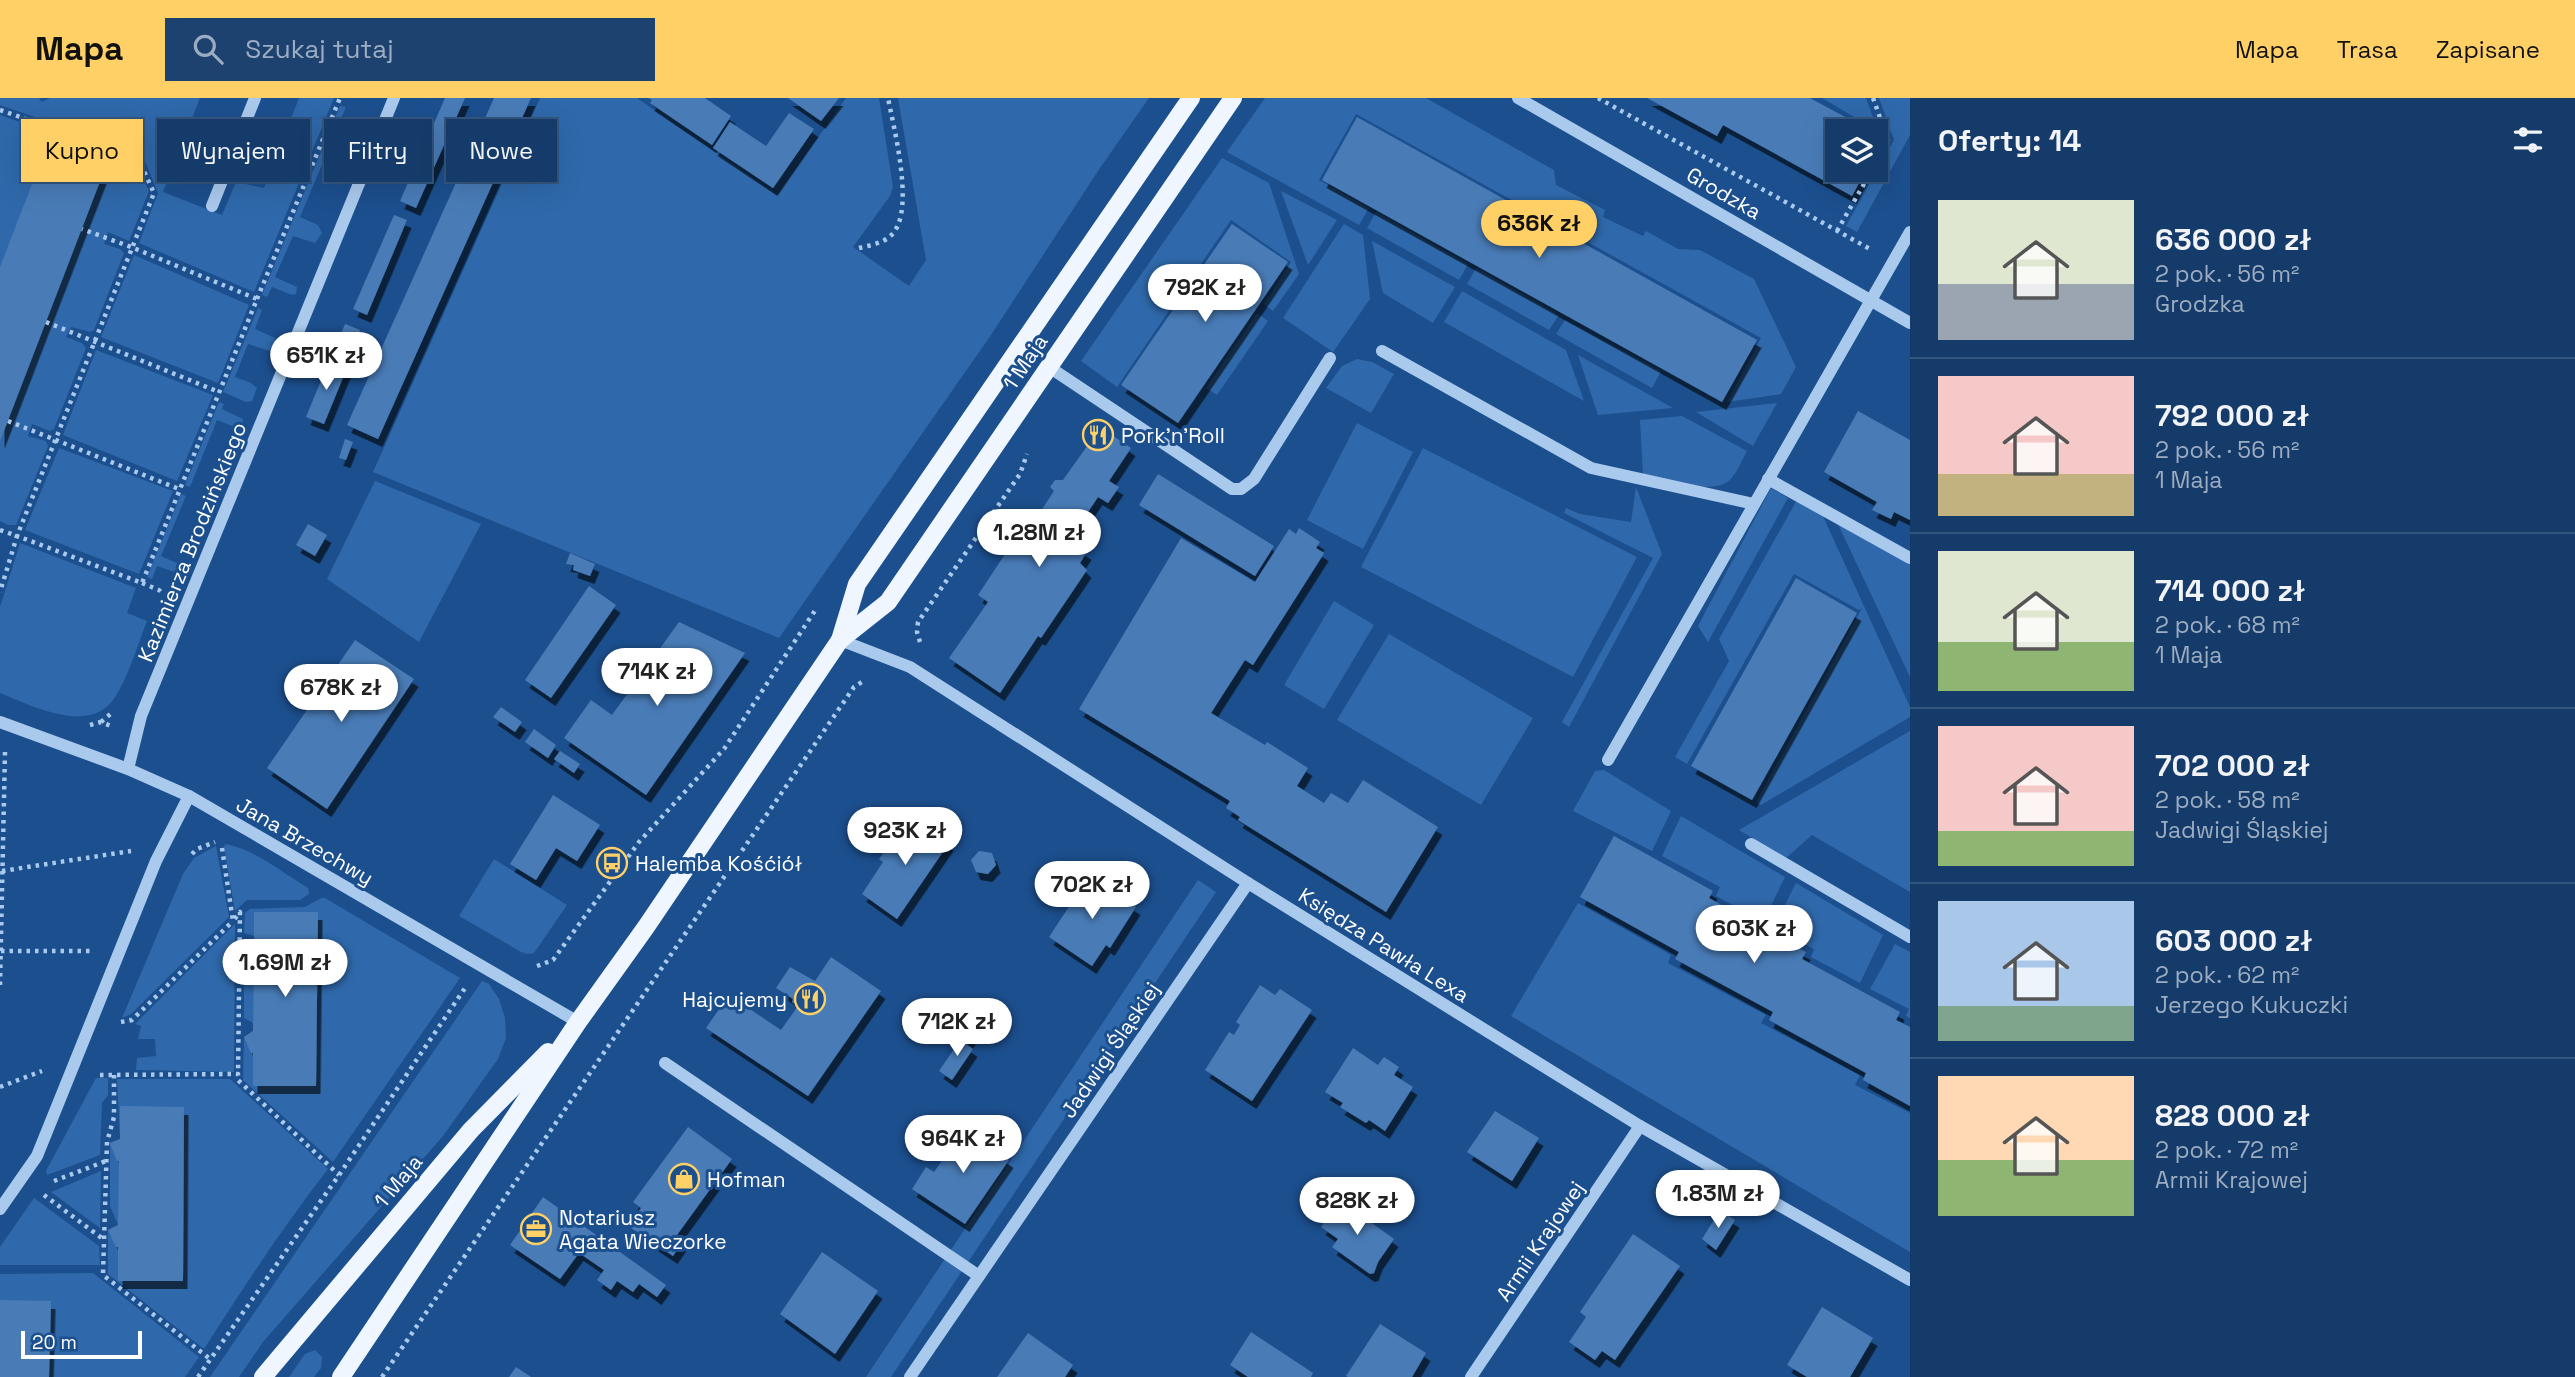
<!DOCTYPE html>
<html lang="pl">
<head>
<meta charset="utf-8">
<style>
	body { margin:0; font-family:"Space Grotesk",sans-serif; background:#1e4270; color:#f1f3f6; height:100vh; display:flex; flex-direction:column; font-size:26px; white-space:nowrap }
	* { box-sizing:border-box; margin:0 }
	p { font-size:23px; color:#9dadc1 }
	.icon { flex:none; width:38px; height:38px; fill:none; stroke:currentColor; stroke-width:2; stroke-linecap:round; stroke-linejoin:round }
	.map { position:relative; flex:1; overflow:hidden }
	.panel { display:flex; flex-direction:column; background:#153b6a; width:665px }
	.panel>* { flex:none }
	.top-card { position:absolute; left:21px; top:21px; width:665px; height:63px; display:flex; gap:14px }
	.fabs { position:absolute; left:1825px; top:21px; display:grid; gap:14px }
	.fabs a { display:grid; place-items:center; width:63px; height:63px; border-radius:0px; background:#153b6a; box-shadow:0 7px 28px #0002,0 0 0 2px #34557e; font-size:35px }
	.scale { position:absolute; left:21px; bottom:18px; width:121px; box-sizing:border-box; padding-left:7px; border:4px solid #fff; border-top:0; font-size:19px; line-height:24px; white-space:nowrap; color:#fff; -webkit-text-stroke:5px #1c4f8e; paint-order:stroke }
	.price { position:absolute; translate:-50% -60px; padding:0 16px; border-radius:24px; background:#fff; color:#222; font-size:23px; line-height:46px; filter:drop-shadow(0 2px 4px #0008) }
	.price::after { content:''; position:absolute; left:50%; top:42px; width:21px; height:16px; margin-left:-10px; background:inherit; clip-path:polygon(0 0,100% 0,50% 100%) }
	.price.selected { background:#fed066; color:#111 }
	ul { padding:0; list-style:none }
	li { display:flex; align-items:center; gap:21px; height:175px; padding:0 28px }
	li+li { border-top:2px solid #34557e }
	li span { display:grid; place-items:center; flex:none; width:196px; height:140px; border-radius:0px; color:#555 }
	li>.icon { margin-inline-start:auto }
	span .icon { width:84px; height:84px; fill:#fffc; stroke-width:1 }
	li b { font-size:30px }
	h2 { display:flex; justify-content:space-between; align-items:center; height:84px; padding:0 28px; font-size:30px }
	.chip { padding:0 24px; border-radius:0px; background:#153b6a; box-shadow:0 7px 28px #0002,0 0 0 2px #34557e; font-size:24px; line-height:63px }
	.chip.selected { background:#fed066; color:#111 }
	header { display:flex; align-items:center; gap:42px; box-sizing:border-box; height:98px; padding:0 35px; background:#fed066; color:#111 }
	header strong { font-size:33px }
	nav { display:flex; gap:38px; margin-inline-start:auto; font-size:24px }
	.search { width:490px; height:63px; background:#1e4270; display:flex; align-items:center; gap:18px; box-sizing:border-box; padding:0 24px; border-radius:0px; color:#9dadc1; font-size:26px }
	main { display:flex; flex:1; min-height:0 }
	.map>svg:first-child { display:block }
	.green { fill:#2f69ab }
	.building { fill:#497bb7; filter:url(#shadow) }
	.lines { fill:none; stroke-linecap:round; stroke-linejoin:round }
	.path { stroke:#a9c9ed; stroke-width:4.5; stroke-dasharray:3.5 5; stroke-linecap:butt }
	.minor { stroke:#a9c9ed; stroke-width:12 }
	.major { stroke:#eff6ff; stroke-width:18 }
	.labels { text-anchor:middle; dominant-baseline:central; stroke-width:6; stroke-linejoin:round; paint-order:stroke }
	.street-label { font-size:21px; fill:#fff; stroke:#1c4f8e }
	.poi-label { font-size:21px; fill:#fff; stroke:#1c4f8e; text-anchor:start }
</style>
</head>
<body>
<header>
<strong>Mapa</strong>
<div class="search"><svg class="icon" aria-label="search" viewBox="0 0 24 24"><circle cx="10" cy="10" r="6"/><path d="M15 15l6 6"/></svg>Szukaj tutaj</div>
<nav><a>Mapa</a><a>Trasa</a><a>Zapisane</a></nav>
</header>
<main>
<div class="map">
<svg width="1910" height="1279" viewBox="0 0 1910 1279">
	<defs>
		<filter id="shadow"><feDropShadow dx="4.5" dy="8" stdDeviation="0" flood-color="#0009"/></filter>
	</defs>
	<rect width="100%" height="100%" fill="#1c4f8e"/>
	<g class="green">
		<path d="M0,0H39L42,4L50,0H200L163,94L222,117L236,84L264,90L299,0H334L254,194L139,145L158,95L142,56L0,7Z"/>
		<path d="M540,0H637L777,97L846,0H879L893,89L890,98L853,149L909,188L926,162L898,0H1149L1100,70L989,240L779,540L373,374Z"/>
		<path d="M1265,0H1426L1554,72L1556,87L1605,112L1603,119L1643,138L1646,133L1678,151L1700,152L1754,181L1796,269L1781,296L1727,304L1761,240L1356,16L1319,82L1369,110L1359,127L1227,54Z"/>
		<path d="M1822,0H1866L1878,33Z"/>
		<path d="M1879,0H1910V37L1857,134L1846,128L1894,42Z"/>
		<path d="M340,8L346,9L300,119L318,127L322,135L315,145L293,138L275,179L297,189L296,196L292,197L272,189L267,199L262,197Z"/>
		<path d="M0,17L136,65L149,93L129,143L108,134L104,146L120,151L124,155L94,232L91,234L71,229L66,239L82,245L86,250L54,331L50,333L32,326L28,338L46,343L48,348L16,427H8L0,423Z"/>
		<path d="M1222,60L1269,85L1299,176L1273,213L1264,206L1291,164L1231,122L1117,289L1081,263Z"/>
		<path d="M1281,93L1337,122L1308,167Z"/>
		<path d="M1376,114L1468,166L1459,182L1367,130Z"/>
		<path d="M1344,126L1363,137L1370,201L1333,254L1283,220Z"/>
		<path d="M1372,143L1455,189L1433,225L1383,195Z"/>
		<path d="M134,157L249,207L218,285L101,239Z"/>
		<path d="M1476,170L1559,217L1549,232L1467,186Z"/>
		<path d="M1462,193L1566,252L1584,303L1444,224Z"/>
		<path d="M258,210L262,212L255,231L275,240L276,246L270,253L248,246L235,279L251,285L257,290L252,303L246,304L223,294Z"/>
		<path d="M1257,215L1268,223L1217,297L1206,290Z"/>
		<path d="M1565,222L1661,273L1652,290L1556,236Z"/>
		<path d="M96,252L213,297L177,383L63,337Z"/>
		<path d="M1578,257L1673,310L1598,317Z"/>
		<path d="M1357,261L1372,264L1394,276L1371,315L1326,290L1342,268Z"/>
		<path d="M219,304L224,306L222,311L243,321V327L237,330L217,322L190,389L185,387Z"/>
		<path d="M1777,305L1753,348L1696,314Z"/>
		<path d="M1682,318L1747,353C1742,362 1737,375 1730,382C1711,398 1665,382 1643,377L1640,322Z"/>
		<path d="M1357,325L1413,354L1363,451L1307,422Z"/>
		<path d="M59,350L173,393L139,476L25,432Z"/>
		<path d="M1423,350L1637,459L1573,579L1361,469Z"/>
		<path d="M375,383L481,426L419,544L327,481Z"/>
		<path d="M1636,389L1662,456L1569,629L1562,624L1653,460L1564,415L1566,410L1580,416L1631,424Z"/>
		<path d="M1771,390L1788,400L1708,544L1698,528Z"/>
		<path d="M181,396L186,398L161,458L181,467L183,473L180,476L157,468L152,481L147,479Z"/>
		<path d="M1797,402L1822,416L1910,609V619L1761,707L1756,704L1862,510L1859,512L1794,476L1687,666L1675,659L1729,563L1719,541Z"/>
		<path d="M1837,424L1910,464V579Z"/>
		<path d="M20,445L136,490L127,515L147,523C138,546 128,580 115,599C91,638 32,608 0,595V509Z"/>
		<path d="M1334,503L1374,527L1324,611L1284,587Z"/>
		<path d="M1389,536L1533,620L1481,707L1337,622Z"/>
		<path d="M1910,633V794L1812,737L1786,760L1739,732Z"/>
		<path d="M1604,672L1671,713L1652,753L1573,713L1595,673Z"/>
		<path d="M1681,718L1785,779L1763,824L1716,798L1720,789L1662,758Z"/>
		<path d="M225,746C254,751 283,775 308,790L309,796L300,802H247L235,813L224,749Z"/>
		<path d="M216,748L229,819L131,916L122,920L183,776L194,760Z"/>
		<path d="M494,761L567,807L534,855L528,856L521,854L459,818Z"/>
		<path d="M1198,782L1216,794L891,1279H866Z"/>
		<path d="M1796,785L1883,837L1860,885L1811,859L1814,851L1773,830Z"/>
		<path d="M321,800H325L460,880L333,1064L243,982L244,939L253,933V925L244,920V852L254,847V838L244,835L245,815L250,811L305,809Z"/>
		<path d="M1578,805L1671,857L1668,865L1766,917L1761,925L1860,977L1855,987L1910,1015V1154L1511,918Z"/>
		<path d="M235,826L234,974L136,972L137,960L156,958L155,941H138L141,928L135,926Z"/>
		<path d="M1895,846L1910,854V920L1906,918L1909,911L1870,891Z"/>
		<path d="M482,883L489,886L499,901L505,920L506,940L498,961L443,1038L263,1244L239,1279H210Z"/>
		<path d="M96,980H108V997L102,1005L100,1057L47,1077L46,1073Z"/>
		<path d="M117,981H230L328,1071C283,1129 243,1190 204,1251L108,1176V1132L118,1127L110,1108V1045L120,1041Z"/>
		<path d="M101,1073L100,1130L51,1094Z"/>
		<path d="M34,1100L99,1148L100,1167H0V1149Z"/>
		<path d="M93,1175L199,1259L185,1279H0V1176Z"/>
		<path d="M315,1252L322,1259L321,1270L314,1279H289L305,1256Z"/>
	</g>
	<g class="building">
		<path d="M445,0H465L416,110L400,103Z"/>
		<path d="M494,0H531L378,341L347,327Z"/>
		<path d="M648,0H705L731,18L712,47L650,5L652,2Z"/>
		<path d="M788,0H839L821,23Z"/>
		<path d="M1647,0H1810L1871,33H1838V72H1866L1852,98L1723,27L1717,38Z"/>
		<path d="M789,15L814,31L773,90L713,50L730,24L766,48Z"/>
		<path d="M1357,19L1757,242L1722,304L1322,82Z"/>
		<path d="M1876,36L1883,40L1876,54Z"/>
		<path d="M46,50L104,73L0,343V169Z"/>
		<path d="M394,117L407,122L367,217L353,211Z"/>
		<path d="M1232,126L1288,164L1178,325L1121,287Z"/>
		<path d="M345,226L360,232L352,254L336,248Z"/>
		<path d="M329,263L347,270L324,326L306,319Z"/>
		<path d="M1858,313L1910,342V422L1894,414L1891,421L1872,412L1877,404L1824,374Z"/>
		<path d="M1094,325L1131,350L1109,383L1119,389L1108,405L1098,399L1078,429L1066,421L1057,434L1087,454L1080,465L1087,472L1041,540L1038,538L1000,595L949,560L988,504L978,497L1011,447L1016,451L1054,393L1050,389L1055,382H1063L1090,344L1087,335Z"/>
		<path d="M345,341L353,344L346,362L339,360Z"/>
		<path d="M1158,376L1274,448L1255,478L1139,407Z"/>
		<path d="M308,426L327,437L315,458L296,447Z"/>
		<path d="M1299,430L1320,444L1316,450L1324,455L1323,457L1253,567L1245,562L1211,615L1265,647L1267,644L1308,670L1297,688L1324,705L1331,695L1348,705L1363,682L1438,729L1386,814L1238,722L1240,719L1226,710L1230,703L1079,611L1181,440L1255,484L1289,431L1296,436Z"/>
		<path d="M570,455L595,466L590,478L573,472L574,467L566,466Z"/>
		<path d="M1796,480L1857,515L1752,702L1691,668Z"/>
		<path d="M589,488L616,507L551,600L525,582Z"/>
		<path d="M679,524L745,555L646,697L564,640L591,602L612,617Z"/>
		<path d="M355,542L414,581L327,711L267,670Z"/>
		<path d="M501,609L522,624L515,634L493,619Z"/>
		<path d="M534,631L556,647L548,660L525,644Z"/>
		<path d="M560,653L580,666L574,675L554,661Z"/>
		<path d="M553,697L600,727L577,763L556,750L536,782L510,766Z"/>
		<path d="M910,718L949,745L897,821L862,796L883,764L879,761Z"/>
		<path d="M1614,738L1713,793L1709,800L1806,854L1802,861L1900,914L1896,922L1910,929V1008L1863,982L1866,975L1769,922L1773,914L1675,861L1679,854L1580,799Z"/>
		<path d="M979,753L992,755L996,767L988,776L976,774L971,762Z"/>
		<path d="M1089,778L1136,809L1110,850L1106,847L1092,868L1049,839Z"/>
		<path d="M254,814H318L316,988H253V955H251L244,939L253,933L254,868L244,852L254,848Z"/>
		<path d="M831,859L881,893L808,998L706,930L729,897L781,932L798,908L792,904L793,901L776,890L790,869L815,883Z"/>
		<path d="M1260,887L1275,897L1280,891L1312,912L1252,1003L1205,972L1229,934L1234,937L1240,927L1236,924Z"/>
		<path d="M965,935L971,939L966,946L973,951L952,982L939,973Z"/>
		<path d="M1353,950L1378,967L1384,959L1399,969L1394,977L1413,989L1385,1033L1369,1022L1366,1025L1340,1009L1343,1005L1325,994Z"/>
		<path d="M120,1008L184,1009L183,1183H118V1149H116L108,1132L118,1127L119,1063H117L110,1045L120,1041Z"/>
		<path d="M1495,1013L1539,1040L1512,1083L1467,1054Z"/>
		<path d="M688,1029L732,1061L677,1137L684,1142L673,1158L628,1128L641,1110L633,1104Z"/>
		<path d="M961,1030L976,1040L983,1031L998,1040L992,1050L1009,1062L965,1126L912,1091L926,1069L934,1074L953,1047L951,1045Z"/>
		<path d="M543,1099L666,1187L657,1199L639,1186L633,1194L617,1183L611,1192L597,1182L604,1172L579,1155L560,1181L510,1147Z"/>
		<path d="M1340,1102L1394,1141L1378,1164L1374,1175L1370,1176L1332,1149L1338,1141L1321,1129Z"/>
		<path d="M1720,1112L1735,1122L1716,1152L1702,1141Z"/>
		<path d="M1633,1136L1680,1168L1615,1262L1602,1253L1595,1262L1569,1244L1586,1219L1580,1214Z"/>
		<path d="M822,1154L878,1193L835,1256L780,1216Z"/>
		<path d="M0,1202L51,1203L49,1279H0Z"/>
		<path d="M1822,1209L1873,1240L1850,1279H1807L1787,1267Z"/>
		<path d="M1380,1226L1426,1255L1412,1279H1348L1346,1278Z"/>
		<path d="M1251,1234L1313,1275L1311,1279H1248L1230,1267Z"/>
		<path d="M1028,1235L1073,1267L1065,1279H997Z"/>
		<path d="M516,1269L531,1279H509Z"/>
	</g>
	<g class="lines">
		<g class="path">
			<path d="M1598,0L1870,151"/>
			<path d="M1873,0L1888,42L1876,64"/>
			<path d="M0,12L138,60L154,95L17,438L142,485L257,201L131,149L82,131"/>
			<path d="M1837,133L1872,72"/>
			<path d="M859,150C871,147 886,145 894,134C914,108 894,31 888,0"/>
			<path d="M257,201L340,0"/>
			<path d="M46,224L219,294"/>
			<path d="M8,323L179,391"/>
			<path d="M0,432L17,438L0,494"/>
			<path d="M142,485L159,492L164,497"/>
			<path d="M920,544L917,534L918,524L1020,376L1027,356"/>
			<path d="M101,624L114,613"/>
			<path d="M90,627L101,624L111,628"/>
			<path d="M222,750L233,823L240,814L238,976"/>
			<path d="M192,756L197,751L215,744"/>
			<path d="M2,773L131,753"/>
			<path d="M1,853H91"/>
			<path d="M537,868L553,862L639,744L724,651L816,511"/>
			<path d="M0,887L5,654"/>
			<path d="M121,924L132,922L233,823"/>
			<path d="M100,977L238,976V982L339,1077"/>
			<path d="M114,977V1019L107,1044L103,1177L210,1261"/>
			<path d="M0,989L42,973"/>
			<path d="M54,1083L106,1063"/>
			<path d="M44,1097L103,1141"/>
			<path d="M198,1279L339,1077L465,890"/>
			<path d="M382,1279L854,589L865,582"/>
		</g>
		<g class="minor">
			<path d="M1518,0L1910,225"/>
			<path d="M212,108L255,0"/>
			<path d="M1382,253L1591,370L1754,406"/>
			<path d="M1049,269L1232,391H1241L1254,381L1330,260"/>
			<path d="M1768,381L1910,460"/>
			<path d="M840,542L910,569L1248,785L1640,1028L1910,1182"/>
			<path d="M0,624L128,671L189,698L578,924"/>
			<path d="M1608,662L1910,134"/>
			<path d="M128,671L141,618L394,0"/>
			<path d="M1751,746L1910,839"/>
			<path d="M665,965L979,1178"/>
			<path d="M0,1111L37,1058L156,763L189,698"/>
			<path d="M910,1279L1248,785"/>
			<path d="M1471,1279L1640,1028"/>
		</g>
		<g class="major">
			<path d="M840,542L888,504L1233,0"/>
			<path d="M263,1279L471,1032L548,954"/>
			<path d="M341,1279L578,924L646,829L840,542L857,486L1191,0"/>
		</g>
	</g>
	<defs>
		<g id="restaurant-ring" transform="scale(1.575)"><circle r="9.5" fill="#1c4f8e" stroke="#fed066" stroke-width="1.5"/><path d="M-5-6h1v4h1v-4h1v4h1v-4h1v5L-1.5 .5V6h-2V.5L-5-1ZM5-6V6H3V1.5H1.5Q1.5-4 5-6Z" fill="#fed066"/></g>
		<g id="bus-ring" transform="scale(1.575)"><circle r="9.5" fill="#1c4f8e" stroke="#fed066" stroke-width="1.5"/><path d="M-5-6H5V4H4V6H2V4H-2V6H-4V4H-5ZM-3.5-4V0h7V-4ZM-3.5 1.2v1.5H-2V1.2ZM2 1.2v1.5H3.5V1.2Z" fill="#fed066"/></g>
		<g id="shop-ring" transform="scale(1.575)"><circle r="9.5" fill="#1c4f8e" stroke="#fed066" stroke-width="1.5"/><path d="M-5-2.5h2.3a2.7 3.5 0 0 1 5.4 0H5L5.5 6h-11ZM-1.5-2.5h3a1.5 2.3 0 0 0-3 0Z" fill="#fed066"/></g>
		<g id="office-ring" transform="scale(1.575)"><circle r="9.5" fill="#1c4f8e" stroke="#fed066" stroke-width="1.5"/><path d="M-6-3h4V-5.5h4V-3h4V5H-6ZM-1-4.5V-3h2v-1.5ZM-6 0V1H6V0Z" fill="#fed066"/></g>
	</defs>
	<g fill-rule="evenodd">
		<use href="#restaurant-ring" x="1098" y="337"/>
		<use href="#bus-ring" x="612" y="765"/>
		<use href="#restaurant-ring" x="810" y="901"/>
		<use href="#shop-ring" x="684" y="1081"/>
		<use href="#office-ring" x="536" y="1131"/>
	</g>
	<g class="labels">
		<g class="street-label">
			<text transform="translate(1724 95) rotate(30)">Grodzka</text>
			<text transform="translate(1025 264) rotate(-56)">1 Maja</text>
			<text transform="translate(192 444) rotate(-68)">Kazimierza Brodzińskiego</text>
			<text transform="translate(305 743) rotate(30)">Jana Brzechwy</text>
			<text transform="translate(1384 847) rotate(32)">Księdza Pawła Lexa</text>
			<text transform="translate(1110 952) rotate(-56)">Jadwigi Śląskiej</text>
			<text transform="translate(398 1083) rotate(-50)">1 Maja</text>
			<text transform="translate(1540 1143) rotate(-56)">Armii Krajowej</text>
		</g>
		<g class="poi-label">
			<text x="1121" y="337">Pork'n'Roll</text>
			<text x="635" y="765">Halemba Kośćiół</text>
			<text x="787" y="901" text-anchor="end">Hajcujemy</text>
			<text x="707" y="1081">Hofman</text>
			<text x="559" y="1119">Notariusz<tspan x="559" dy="24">Agata Wieczorke</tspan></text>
		</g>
	</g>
</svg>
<div class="fabs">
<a><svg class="icon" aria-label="layers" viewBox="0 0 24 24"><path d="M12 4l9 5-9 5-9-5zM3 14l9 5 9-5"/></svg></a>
</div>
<div class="scale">20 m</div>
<b class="price selected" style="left:1539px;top:162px">636K zł</b>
<b class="price" style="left:1205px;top:226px">792K zł</b>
<b class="price" style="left:326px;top:294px">651K zł</b>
<b class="price" style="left:1039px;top:471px">1.28M zł</b>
<b class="price" style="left:657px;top:610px">714K zł</b>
<b class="price" style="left:341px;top:626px">678K zł</b>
<b class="price" style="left:905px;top:769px">923K zł</b>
<b class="price" style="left:1092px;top:823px">702K zł</b>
<b class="price" style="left:1754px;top:867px">603K zł</b>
<b class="price" style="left:285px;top:901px">1.69M zł</b>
<b class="price" style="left:957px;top:960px">712K zł</b>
<b class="price" style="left:963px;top:1077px">964K zł</b>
<b class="price" style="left:1718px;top:1132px">1.83M zł</b>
<b class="price" style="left:1357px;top:1139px">828K zł</b>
<div class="top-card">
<a class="chip selected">Kupno</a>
<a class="chip">Wynajem</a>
<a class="chip">Filtry</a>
<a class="chip">Nowe</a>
</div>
</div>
<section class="panel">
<h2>Oferty: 14<svg class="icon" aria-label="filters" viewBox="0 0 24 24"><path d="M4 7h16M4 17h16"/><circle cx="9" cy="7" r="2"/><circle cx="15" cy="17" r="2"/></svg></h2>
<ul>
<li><span style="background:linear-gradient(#dfe7d0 60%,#9aa5b1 0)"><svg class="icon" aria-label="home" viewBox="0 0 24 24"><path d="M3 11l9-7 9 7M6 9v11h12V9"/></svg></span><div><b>636 000 zł</b><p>2 pok. · 56 m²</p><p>Grodzka</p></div></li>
<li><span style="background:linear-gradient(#f6c9c9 70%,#c2b280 0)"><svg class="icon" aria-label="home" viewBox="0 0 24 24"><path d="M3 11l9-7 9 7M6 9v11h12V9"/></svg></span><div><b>792 000 zł</b><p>2 pok. · 56 m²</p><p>1 Maja</p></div></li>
<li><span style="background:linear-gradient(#dfe7d0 65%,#8fb573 0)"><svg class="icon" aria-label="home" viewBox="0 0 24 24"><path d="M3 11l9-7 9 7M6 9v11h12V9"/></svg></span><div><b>714 000 zł</b><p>2 pok. · 68 m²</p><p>1 Maja</p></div></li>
<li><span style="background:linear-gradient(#f6c9c9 75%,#8fb573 0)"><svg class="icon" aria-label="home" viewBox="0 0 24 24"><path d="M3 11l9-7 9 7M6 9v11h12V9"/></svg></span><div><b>702 000 zł</b><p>2 pok. · 58 m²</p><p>Jadwigi Śląskiej</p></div></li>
<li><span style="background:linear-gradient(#a9c7e8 75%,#7fa58c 0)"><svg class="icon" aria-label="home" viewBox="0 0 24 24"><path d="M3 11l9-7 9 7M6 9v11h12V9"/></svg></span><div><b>603 000 zł</b><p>2 pok. · 62 m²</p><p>Jerzego Kukuczki</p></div></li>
<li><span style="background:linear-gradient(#ffd9b3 60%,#8fb573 0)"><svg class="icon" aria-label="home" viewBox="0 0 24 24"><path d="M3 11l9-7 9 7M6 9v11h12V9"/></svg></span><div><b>828 000 zł</b><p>2 pok. · 72 m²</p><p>Armii Krajowej</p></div></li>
</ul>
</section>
</main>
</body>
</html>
